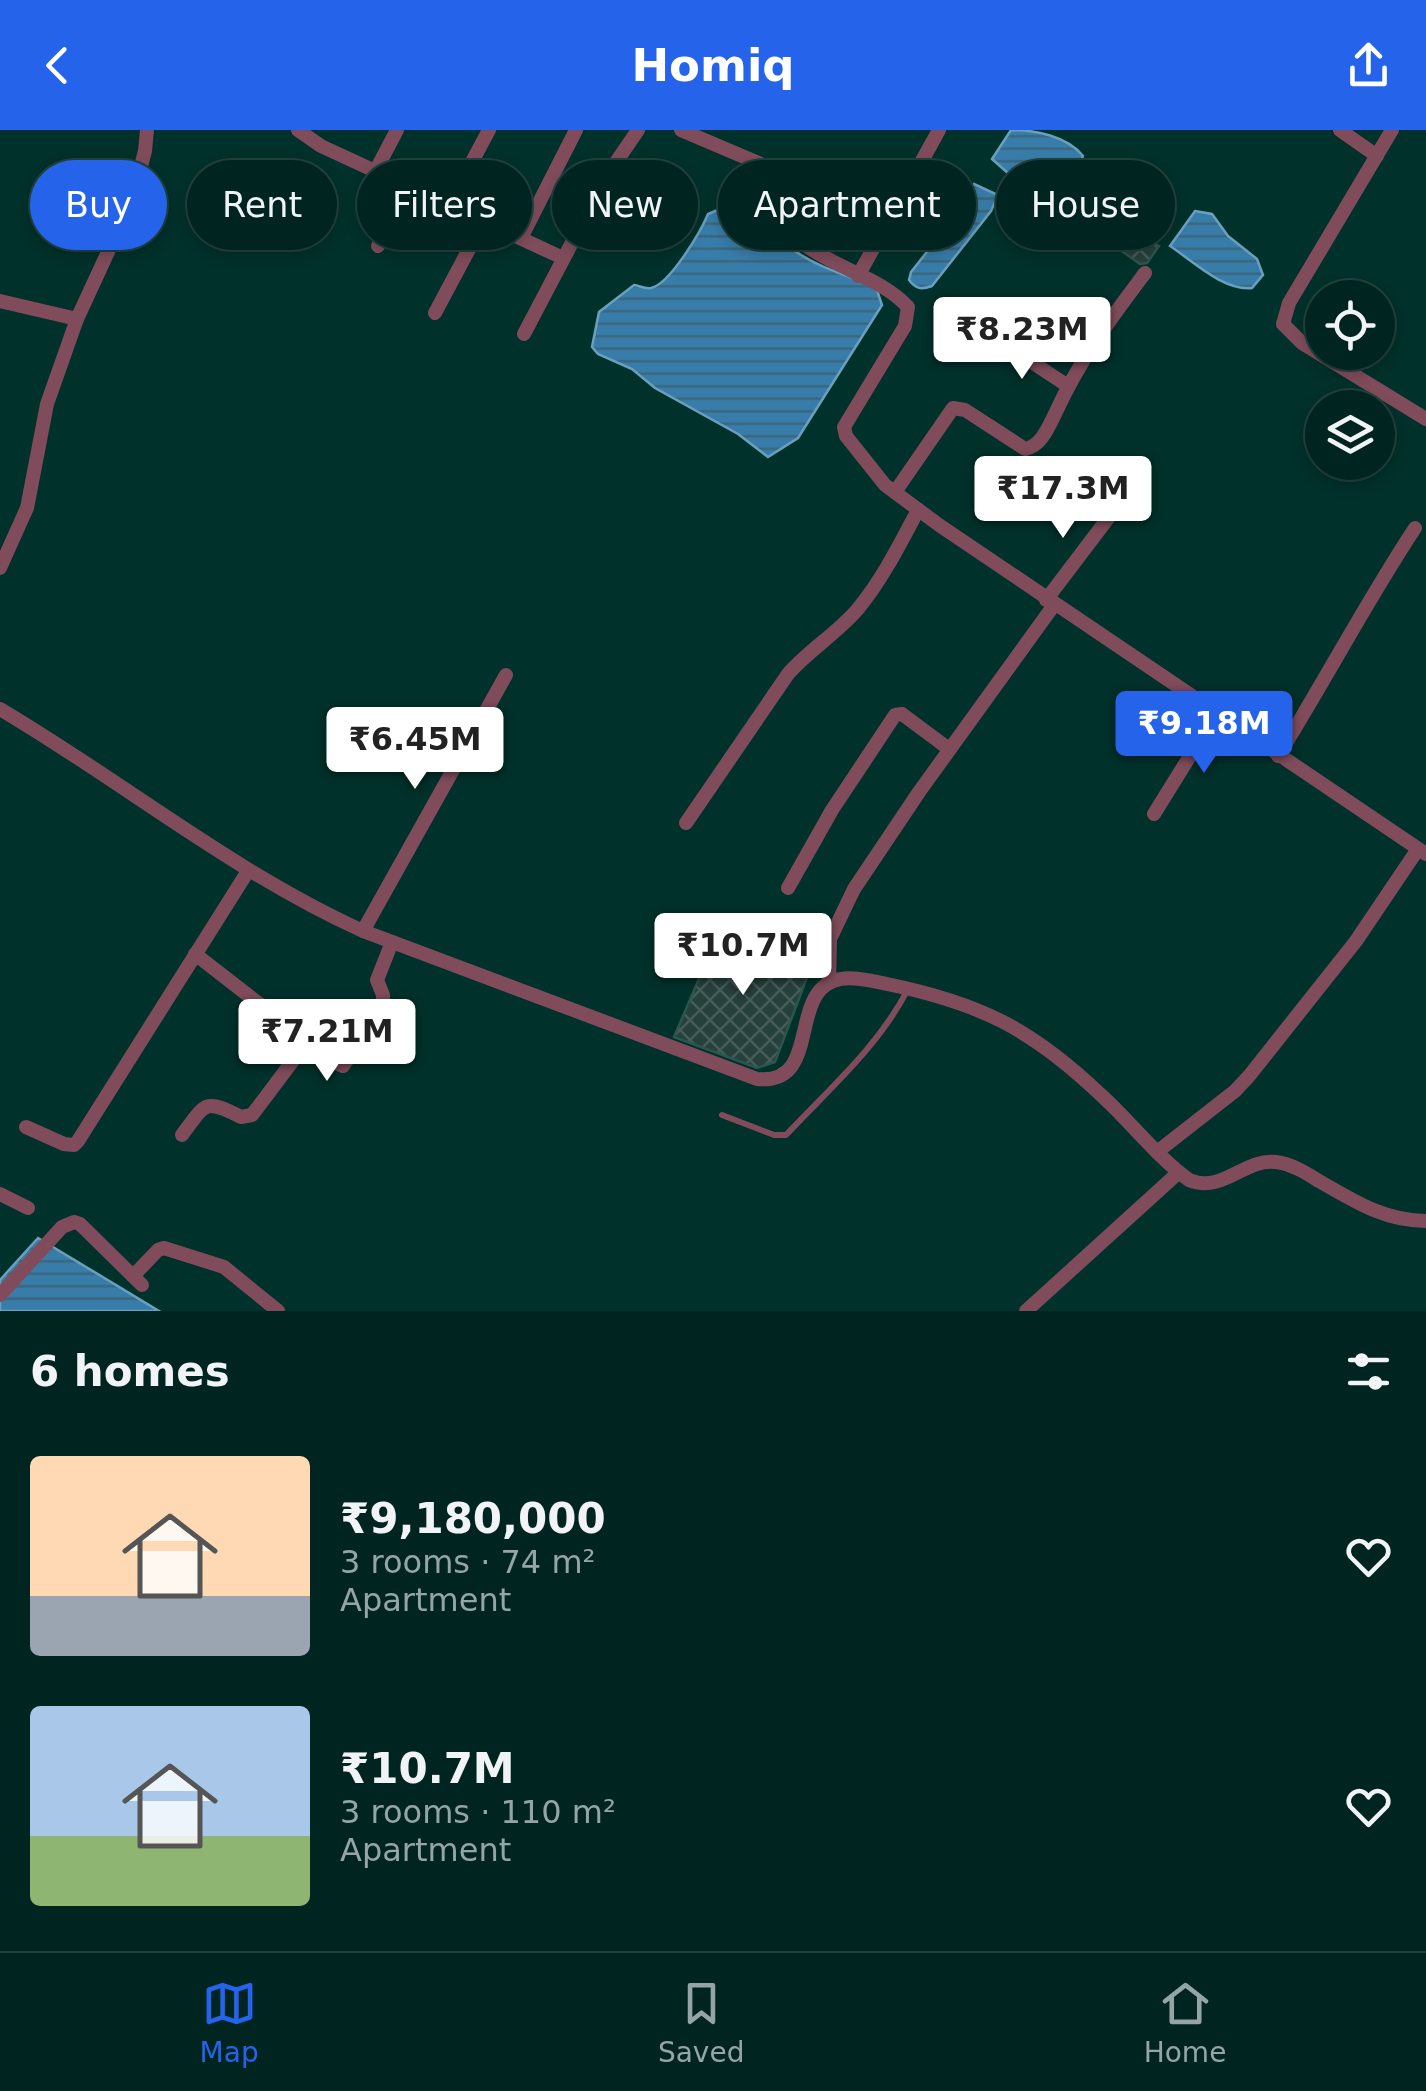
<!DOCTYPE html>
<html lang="en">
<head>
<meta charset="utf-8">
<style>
	body { margin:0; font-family:"DejaVu Sans",sans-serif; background:#0e312d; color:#f1f3f6; height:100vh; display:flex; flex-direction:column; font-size:38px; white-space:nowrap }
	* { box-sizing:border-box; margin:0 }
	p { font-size:32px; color:#95a5a5 }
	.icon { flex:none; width:55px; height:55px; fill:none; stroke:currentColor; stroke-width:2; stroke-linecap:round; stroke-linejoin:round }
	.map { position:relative; height:1181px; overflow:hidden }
	.panel { display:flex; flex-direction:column; background:#002520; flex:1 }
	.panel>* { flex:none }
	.banner { position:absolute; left:30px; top:30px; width:1368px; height:90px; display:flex; gap:20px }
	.tools { position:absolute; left:1305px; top:150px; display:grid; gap:20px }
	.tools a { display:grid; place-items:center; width:90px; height:90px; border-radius:50%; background:#002520; box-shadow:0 5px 15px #0003,0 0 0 2px #22423e; font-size:50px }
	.price { position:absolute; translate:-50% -85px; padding:0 22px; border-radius:10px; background:#fff; color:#222; font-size:32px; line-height:65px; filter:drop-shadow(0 2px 5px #0008) }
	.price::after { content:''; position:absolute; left:50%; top:60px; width:30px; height:22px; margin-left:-15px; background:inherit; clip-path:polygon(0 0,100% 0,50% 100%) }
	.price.active { background:#2563eb; color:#fff }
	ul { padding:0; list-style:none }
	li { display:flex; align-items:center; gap:30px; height:250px; padding:0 30px }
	li span { display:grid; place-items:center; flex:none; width:280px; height:200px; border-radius:10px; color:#555 }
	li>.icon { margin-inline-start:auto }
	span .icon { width:120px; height:120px; fill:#fffc; stroke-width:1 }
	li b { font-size:42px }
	h2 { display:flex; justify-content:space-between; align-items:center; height:120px; padding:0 30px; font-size:42px }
	.tag { padding:0 35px; border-radius:45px; background:#002520; box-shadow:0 5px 15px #0003,0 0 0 2px #22423e; font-size:35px; line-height:90px }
	.tag.active { background:#2563eb; color:#fff }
	header { display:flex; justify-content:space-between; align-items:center; height:130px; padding:0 30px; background:#2563eb; color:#fff; font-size:45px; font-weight:700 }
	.dock { display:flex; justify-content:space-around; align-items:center; height:140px; border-top:2px solid #22423e; background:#002520; font-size:28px; color:#95a5a5 }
	.dock a { display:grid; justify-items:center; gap:5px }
	.dock .active { color:#2563eb }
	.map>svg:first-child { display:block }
	.water { fill:url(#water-rules); stroke:#69a0be; stroke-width:2.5 }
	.building { fill:url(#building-cross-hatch); stroke:#2a564e; stroke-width:2.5 }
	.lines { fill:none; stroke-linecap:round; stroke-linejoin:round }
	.lane { stroke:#804c5c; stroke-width:6 }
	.street { stroke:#804c5c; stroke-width:14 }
</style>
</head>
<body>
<header><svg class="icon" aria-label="back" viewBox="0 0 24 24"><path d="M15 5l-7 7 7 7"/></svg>Homiq<svg class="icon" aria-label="share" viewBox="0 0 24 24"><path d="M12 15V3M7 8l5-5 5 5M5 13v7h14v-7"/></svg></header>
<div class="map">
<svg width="1426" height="1181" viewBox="0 0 1426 1181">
	<defs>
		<pattern id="water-rules" width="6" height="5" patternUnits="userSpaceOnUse" patternTransform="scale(2.5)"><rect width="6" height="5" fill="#387daa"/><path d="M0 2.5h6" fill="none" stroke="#3c667d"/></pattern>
		<pattern id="building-cross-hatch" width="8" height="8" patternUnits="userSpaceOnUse" patternTransform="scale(2.5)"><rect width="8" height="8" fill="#26403b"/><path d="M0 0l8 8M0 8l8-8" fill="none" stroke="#455c58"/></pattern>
	</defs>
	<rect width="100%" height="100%" fill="#00312a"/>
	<g class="water">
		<path d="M1011,0C1035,0 1067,6 1083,26L1068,60L1053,71L1027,60L992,29Z"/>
		<path d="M974,54L998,65L991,81L932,156C921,160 916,159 909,150L911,142L957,84Z"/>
		<path d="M734,73C767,78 770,103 795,121C819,138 849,146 876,157L882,175L798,308L768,327L738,304L655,258L632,239L598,224L592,217L599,182L634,155C640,156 645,159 651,158C670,154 701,101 708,84Z"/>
		<path d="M1195,81L1212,84L1228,106L1257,129L1263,145L1252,158C1223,161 1193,131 1170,116Z"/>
		<path d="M38,1108L159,1181H0V1150Z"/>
	</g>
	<g class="building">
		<path d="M1137,101L1159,116L1147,133L1140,134L1123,122Z"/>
		<path d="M725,788L783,809L775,830L808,845L775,932L757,938L674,907Z"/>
	</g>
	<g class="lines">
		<path class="lane" d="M722,985L774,1005H786C829,959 879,916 908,859"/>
		<g class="street">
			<path d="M298,0L321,16L563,128"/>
			<path d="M681,0L777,41L784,52L772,77C803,136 871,137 908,177L905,196L844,297L846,306L885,355L939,395L1426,724"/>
			<path d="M1340,0L1377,26"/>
			<path d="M1392,0L1289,173L1283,194L1302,213L1426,289"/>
			<path d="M376,40L397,0"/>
			<path d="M449,75L489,0"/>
			<path d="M521,108L576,0"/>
			<path d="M378,116L410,56"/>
			<path d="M858,146L939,0"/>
			<path d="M0,171L77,189"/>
			<path d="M435,183L484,91"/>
			<path d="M524,204L608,44L638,0"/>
			<path d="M1000,211L1068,256"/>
			<path d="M895,362L953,278L965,280L1025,319C1041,316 1048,298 1055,284C1080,229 1109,191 1145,143"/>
			<path d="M0,438L27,378L47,274L77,189L132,70L145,21L147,0"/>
			<path d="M1046,470L1115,379"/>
			<path d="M0,579C122,651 233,742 363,801L757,949C813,955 795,887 821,859C838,841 867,850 887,854C980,873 1032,899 1101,965C1131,992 1156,1026 1189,1050C1223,1064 1244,1028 1276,1032C1292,1034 1306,1043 1319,1051C1354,1071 1384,1091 1426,1091"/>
			<path d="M1278,626C1325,551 1366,472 1415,398"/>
			<path d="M1154,684L1216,584"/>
			<path d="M686,693L788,544C809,520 836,504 857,480C882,450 900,414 918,380"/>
			<path d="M788,758L832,680L895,585L902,584L949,619"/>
			<path d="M363,801L506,545"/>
			<path d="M195,824L334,932L343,936L383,876V865L377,850L392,812"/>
			<path d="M829,853L830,809L854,759L919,662L1054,475"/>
			<path d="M26,997L64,1014L74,1015L78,1011L248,741"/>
			<path d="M182,1005C206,973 204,968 241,987L252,985L307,912"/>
			<path d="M1157,1022L1235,961L1249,946L1356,811L1418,719"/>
			<path d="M0,1064L28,1078"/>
			<path d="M133,1146L158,1120L164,1118L224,1137L278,1181"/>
			<path d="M0,1165L62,1097L74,1092L80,1094L142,1155"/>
			<path d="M1026,1181L1178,1043"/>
		</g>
	</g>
</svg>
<div class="tools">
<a><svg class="icon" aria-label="locate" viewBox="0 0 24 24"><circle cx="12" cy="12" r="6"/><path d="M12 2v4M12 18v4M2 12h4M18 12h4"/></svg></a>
<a><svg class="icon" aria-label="layers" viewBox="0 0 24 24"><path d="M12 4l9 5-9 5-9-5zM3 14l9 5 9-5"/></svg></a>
</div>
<b class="price" style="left:1022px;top:252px">₹8.23M</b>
<b class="price" style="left:1063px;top:411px">₹17.3M</b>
<b class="price active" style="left:1204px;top:646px">₹9.18M</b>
<b class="price" style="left:415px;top:662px">₹6.45M</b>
<b class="price" style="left:743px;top:868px">₹10.7M</b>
<b class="price" style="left:327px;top:954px">₹7.21M</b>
<div class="banner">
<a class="tag active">Buy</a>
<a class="tag">Rent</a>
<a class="tag">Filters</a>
<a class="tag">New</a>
<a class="tag">Apartment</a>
<a class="tag">House</a>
</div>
</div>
<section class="panel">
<h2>6 homes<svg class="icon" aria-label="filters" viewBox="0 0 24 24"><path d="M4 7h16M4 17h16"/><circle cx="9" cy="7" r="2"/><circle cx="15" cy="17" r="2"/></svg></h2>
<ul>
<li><span style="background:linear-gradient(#ffd9b3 70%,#9aa5b1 0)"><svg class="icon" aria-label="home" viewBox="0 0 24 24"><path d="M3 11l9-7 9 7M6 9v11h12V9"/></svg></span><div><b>₹9,180,000</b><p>3 rooms · 74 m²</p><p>Apartment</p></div><svg class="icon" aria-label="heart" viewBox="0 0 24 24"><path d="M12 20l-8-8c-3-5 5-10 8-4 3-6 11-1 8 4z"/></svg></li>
<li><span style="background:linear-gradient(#a9c7e8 65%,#8fb573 0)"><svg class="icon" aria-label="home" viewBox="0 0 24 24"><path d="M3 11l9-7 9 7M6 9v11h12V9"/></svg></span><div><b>₹10.7M</b><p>3 rooms · 110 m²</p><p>Apartment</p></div><svg class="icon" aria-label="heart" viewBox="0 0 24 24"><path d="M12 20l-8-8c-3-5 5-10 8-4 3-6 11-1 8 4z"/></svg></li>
</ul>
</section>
<nav class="dock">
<a class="active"><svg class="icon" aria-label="map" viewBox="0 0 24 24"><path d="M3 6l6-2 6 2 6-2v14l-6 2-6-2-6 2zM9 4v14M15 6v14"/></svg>Map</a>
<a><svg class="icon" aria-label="saved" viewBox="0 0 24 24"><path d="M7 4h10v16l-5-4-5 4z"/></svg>Saved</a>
<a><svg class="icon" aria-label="home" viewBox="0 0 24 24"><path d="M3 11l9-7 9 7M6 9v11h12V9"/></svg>Home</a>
</nav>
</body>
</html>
